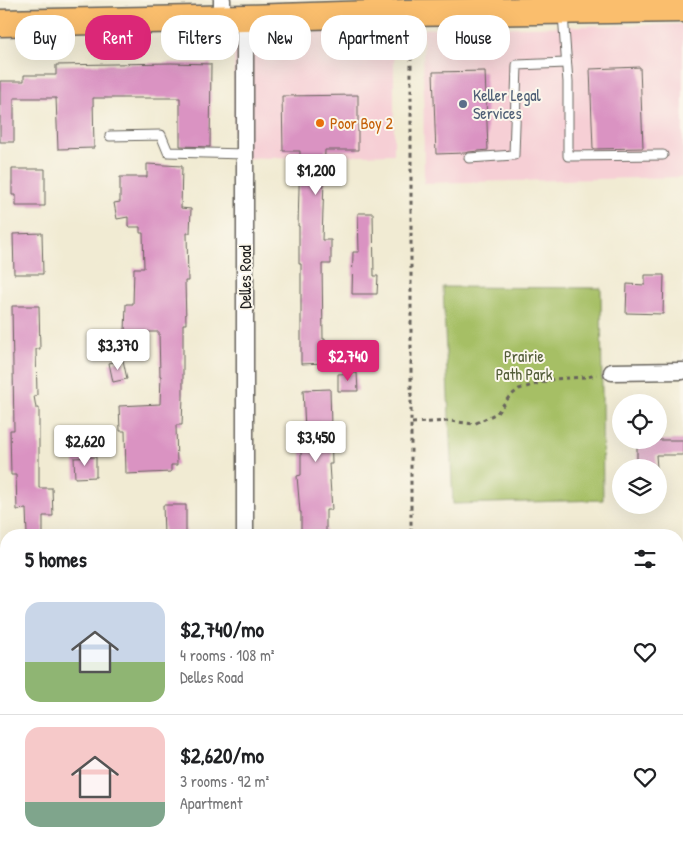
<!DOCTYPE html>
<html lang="en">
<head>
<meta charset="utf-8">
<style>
	body { margin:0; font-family:"Patrick Hand",sans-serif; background:#f2f2f2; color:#202124; height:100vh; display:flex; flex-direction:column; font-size:19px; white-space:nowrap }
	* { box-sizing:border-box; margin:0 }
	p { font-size:16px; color:#757577 }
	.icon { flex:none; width:28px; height:28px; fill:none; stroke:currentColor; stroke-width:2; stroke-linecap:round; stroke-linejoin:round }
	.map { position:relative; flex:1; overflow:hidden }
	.side { position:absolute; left:0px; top:529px; width:684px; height:321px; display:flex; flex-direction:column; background:#fff; border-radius:20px 20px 0 0; box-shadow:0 5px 20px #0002 }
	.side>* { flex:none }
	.banner { position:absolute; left:15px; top:15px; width:654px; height:45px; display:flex; gap:10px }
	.fabs { position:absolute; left:612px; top:394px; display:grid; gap:10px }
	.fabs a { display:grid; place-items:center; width:55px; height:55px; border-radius:50%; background:#fff; box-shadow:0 5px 20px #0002; font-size:25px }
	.price { position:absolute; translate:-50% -42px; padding:0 11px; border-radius:5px; background:#fff; color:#222; font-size:16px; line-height:32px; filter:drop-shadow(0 1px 2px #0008) }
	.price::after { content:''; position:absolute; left:50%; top:30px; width:15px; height:11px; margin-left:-8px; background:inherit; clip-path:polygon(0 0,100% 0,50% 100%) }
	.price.current { background:#db2777; color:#fff }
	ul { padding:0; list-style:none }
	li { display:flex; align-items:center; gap:15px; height:125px; padding:0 25px }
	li+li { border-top:1px solid #e0e0e0 }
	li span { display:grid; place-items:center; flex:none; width:140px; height:100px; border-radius:15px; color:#555 }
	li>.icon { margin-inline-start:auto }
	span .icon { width:60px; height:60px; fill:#fffc; stroke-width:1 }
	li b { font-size:21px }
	h2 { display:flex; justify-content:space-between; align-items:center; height:60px; padding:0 25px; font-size:21px }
	.chip { padding:0 18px; border-radius:20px; background:#fff; box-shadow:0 5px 20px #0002; font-size:18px; line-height:45px }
	.chip.current { background:#db2777; color:#fff }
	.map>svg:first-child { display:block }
	.built { fill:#f6cfd5 }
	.green { fill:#a6bf65; stroke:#616e40 }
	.building { fill:#da93c2 }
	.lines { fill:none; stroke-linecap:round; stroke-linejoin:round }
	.lane-casing { stroke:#67645c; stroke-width:11 }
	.street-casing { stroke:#67645c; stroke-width:19 }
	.primary-casing { stroke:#67645c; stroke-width:29 }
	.path { stroke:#67645c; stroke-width:3; stroke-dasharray:4 4; stroke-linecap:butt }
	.lane { stroke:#fff; stroke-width:9 }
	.street { stroke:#fff; stroke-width:16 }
	.primary { stroke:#fabe6d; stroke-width:26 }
	.service-dot { fill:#5c6f8a; stroke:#fbf7ec; stroke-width:2 }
	.food-dot { fill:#e8710a; stroke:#fbf7ec; stroke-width:2 }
	.labels { text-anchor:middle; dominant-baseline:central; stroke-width:4; stroke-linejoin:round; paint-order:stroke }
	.service-label { font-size:16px; fill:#4e5e75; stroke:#fbf7ec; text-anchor:start }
	.food-label { font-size:16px; fill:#c56008; stroke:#fbf7ec; text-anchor:start }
	.street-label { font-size:16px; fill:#1c1c1c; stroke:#fbf7ec }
	.park-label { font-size:16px; fill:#535d39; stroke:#fbf7ec }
</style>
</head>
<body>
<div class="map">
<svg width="683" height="849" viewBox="0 0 683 849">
	<rect width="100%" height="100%" fill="#fbf7ec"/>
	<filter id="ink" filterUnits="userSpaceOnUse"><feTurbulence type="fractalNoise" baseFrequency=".02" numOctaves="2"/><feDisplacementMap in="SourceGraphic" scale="10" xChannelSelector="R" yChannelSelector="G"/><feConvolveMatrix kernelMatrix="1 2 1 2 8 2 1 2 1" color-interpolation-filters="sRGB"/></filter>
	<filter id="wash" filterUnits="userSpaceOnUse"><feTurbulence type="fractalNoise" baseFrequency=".0096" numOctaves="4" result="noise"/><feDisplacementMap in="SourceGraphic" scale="20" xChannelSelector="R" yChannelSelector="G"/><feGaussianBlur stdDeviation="1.12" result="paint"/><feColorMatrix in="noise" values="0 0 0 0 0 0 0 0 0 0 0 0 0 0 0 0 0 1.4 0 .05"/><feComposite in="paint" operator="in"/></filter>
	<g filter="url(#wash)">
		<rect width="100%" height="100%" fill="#f1ebd3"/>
		<g class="built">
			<path d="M683,24V177L424,183L423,29Z"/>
			<path d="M234,31L394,32V154L234,159Z"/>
		</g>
		<path class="green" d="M443,287L601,288L603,500L453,504Z"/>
		<g id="blocks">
			<g class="building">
				<path d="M171,63L211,64L210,147L180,146V98H93L94,148L58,149L56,98H14V142H0V81H24V75H56V65Z"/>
				<path d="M640,67L643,148L593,149L590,69Z"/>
				<path d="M485,71L488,150L469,152L465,153L436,154L433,72Z"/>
				<path d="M358,95V150H325L322,240H331V264H322L323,339H325L326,363L301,364V264H299V226H298L300,151H283L282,96Z"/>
				<path d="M147,164L182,166L181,208L191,209L190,233H187L188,281H185L186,324H183V397L182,425H176L177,465H171V472L126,474L125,431H120L119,406L160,404L161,376H160L159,332H125L126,304H133L134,268H144L143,233H140V227H128V217L117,219L114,203L120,202V177H147Z"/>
				<path d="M12,169H45V206H16V195H12Z"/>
				<path d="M358,213H373L374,276H378L377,294H352L353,252H359Z"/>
				<path d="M42,233L43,274H14L13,234Z"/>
				<path d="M645,275H664L663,314L626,313L627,284L645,285Z"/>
				<path d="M12,306H39L40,349H36L37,395L34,396L36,408H39V488H52L53,516H43V535H27L26,509L17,510L16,475H11L10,430H14Z"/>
				<path d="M123,360L127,379L113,382L109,363Z"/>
				<path d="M357,373L358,391H338V374Z"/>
				<path d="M330,389L332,464H329L332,510H326V535H301V512H300L297,476L301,475V429H305L303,390Z"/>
				<path d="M637,440H683V455H656L657,468H637Z"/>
				<path d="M96,457V477L75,478L74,458Z"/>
				<path d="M163,505H186V535H164Z"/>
			</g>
		</g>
	</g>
	<g filter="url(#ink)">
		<use href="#blocks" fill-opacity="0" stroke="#67645c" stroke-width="1"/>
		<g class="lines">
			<g class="lane-casing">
				<g id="lane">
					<path d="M563,14L568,82V156L663,155"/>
					<path d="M110,136L161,135L168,152L245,154"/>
					<path d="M469,158L514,155L517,65L566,63"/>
				</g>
			</g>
			<g class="street-casing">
				<g id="street">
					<path d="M222,0V18"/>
					<path d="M245,18V535"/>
					<path d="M612,372L683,371"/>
					<path d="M0,682L6,685"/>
					<path d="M678,733H683"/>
					<path d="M571,844V849"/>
					<path d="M228,849L229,844"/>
				</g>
			</g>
			<g class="primary-casing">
				<path id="primary" d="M0,23L245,18L403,13L683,9"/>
			</g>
			<g class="path">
				<path d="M409,33L411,39V535"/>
				<path d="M412,423L450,421L474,424L497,413L509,397L519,389L554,379L587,377L597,375"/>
				<path d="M415,849V844"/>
			</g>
			<use href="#lane" class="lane"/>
			<use href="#street" class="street"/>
			<use href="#primary" class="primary"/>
		</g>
	</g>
	<circle class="service-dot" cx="463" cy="104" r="5"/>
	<circle class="food-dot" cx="320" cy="123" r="5"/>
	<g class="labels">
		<g class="service-label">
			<text x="473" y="95">Keller Legal<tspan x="473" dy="18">Services</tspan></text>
		</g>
		<g class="food-label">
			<text x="330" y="123">Poor Boy 2</text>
		</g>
		<g class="street-label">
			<text transform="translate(245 277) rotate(-90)">Delles Road</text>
		</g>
		<g class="park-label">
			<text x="524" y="356">Prairie<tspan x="524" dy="18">Path Park</tspan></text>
		</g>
	</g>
</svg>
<div class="fabs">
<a><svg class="icon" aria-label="locate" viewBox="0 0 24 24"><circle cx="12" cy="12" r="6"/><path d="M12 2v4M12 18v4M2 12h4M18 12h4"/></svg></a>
<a><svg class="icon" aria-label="layers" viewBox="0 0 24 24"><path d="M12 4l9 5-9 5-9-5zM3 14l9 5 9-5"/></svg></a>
</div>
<b class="price" style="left:316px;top:196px">$1,200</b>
<b class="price" style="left:118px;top:371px">$3,370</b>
<b class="price current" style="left:348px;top:382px">$2,740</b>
<b class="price" style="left:316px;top:463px">$3,450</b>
<b class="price" style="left:85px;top:467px">$2,620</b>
<div class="banner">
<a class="chip">Buy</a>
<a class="chip current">Rent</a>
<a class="chip">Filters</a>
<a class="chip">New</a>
<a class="chip">Apartment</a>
<a class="chip">House</a>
</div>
<section class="side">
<h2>5 homes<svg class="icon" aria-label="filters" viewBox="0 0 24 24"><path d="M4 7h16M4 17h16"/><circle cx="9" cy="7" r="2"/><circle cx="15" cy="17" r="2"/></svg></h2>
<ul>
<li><span style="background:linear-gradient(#c9d6e8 60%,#8fb573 0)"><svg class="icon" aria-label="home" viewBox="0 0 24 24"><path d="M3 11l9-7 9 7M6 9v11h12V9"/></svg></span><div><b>$2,740/mo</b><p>4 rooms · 108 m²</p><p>Delles Road</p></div><svg class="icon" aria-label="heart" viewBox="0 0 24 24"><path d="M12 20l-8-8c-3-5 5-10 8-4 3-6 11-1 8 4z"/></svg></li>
<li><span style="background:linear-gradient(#f6c9c9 75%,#7fa58c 0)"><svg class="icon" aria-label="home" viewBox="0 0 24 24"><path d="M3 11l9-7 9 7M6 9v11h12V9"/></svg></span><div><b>$2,620/mo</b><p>3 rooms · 92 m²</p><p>Apartment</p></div><svg class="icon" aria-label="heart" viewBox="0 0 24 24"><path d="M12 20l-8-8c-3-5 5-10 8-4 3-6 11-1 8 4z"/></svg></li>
</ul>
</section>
</div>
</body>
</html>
